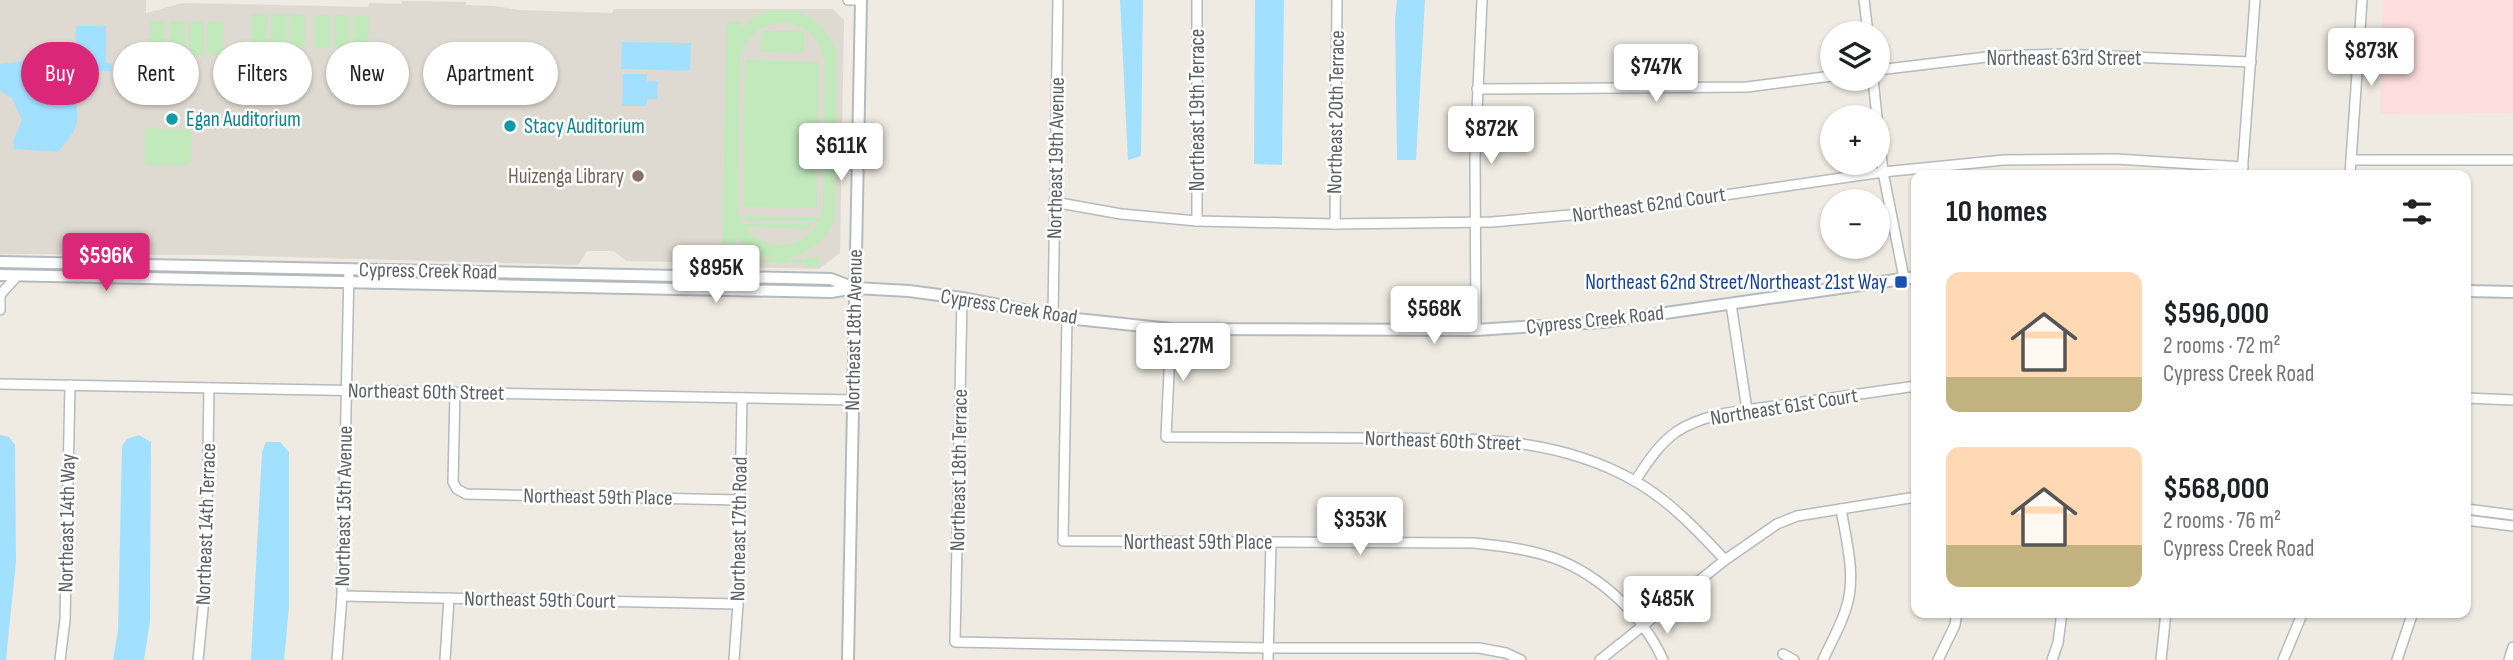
<!DOCTYPE html>
<html lang="en">
<head>
<meta charset="utf-8">
<style>
	body { margin:0; font-family:"Sofia Sans Condensed",sans-serif; background:#f6f6f6; color:#202124; height:100vh; display:flex; flex-direction:column; font-size:26px; white-space:nowrap }
	* { box-sizing:border-box; margin:0 }
	p { font-size:23px; color:#757577 }
	.icon { flex:none; width:38px; height:38px; fill:none; stroke:currentColor; stroke-width:2; stroke-linecap:round; stroke-linejoin:round }
	.map { position:relative; flex:1; overflow:hidden }
	.side { position:absolute; left:1911px; top:170px; width:560px; height:448px; display:flex; flex-direction:column; background:#fff; border-radius:14px; box-shadow:0 2px 5px #0004 }
	.side>* { flex:none }
	.top-card { position:absolute; left:21px; top:42px; width:665px; height:63px; display:flex; gap:14px }
	.fabs { position:absolute; left:1820px; top:21px; display:grid; gap:14px }
	.fabs a { display:grid; place-items:center; width:70px; height:70px; border-radius:50%; background:#fff; box-shadow:0 2px 5px #0004; font-size:35px }
	.price { position:absolute; translate:-50% -60px; padding:0 16px; border-radius:7px; background:#fff; color:#222; font-size:23px; line-height:46px; filter:drop-shadow(0 2px 4px #0008) }
	.price::after { content:''; position:absolute; left:50%; top:42px; width:21px; height:16px; margin-left:-10px; background:inherit; clip-path:polygon(0 0,100% 0,50% 100%) }
	.price.on { background:#db2777; color:#fff }
	ul { padding:0; list-style:none }
	li { display:flex; align-items:center; gap:21px; height:175px; padding:0 35px }
	li span { display:grid; place-items:center; flex:none; width:196px; height:140px; border-radius:14px; color:#555 }
	li>.icon { margin-inline-start:auto }
	span .icon { width:84px; height:84px; fill:#fffc; stroke-width:1 }
	li b { font-size:30px }
	h2 { display:flex; justify-content:space-between; align-items:center; height:84px; padding:0 35px; font-size:30px }
	.pill { padding:0 24px; border-radius:32px; background:#fff; box-shadow:0 2px 5px #0004; font-size:24px; line-height:63px }
	.pill.on { background:#db2777; color:#fff }
	.map>svg:first-child { display:block }
	.education { fill:#dfdad1 }
	.medical { fill:#fddddd }
	.green { fill:#c1e9bc; fill-rule:evenodd }
	.water { fill:#a2e0ff }
	.lines { fill:none; stroke-linecap:round; stroke-linejoin:round }
	.minor-casing { stroke:#b5babe; stroke-width:12 }
	.tertiary-casing { stroke:#b5babe; stroke-width:14 }
	.minor { stroke:#fff; stroke-width:9 }
	.tertiary { stroke:#fff; stroke-width:10 }
	.culture-dot { fill:#0f9aa8; stroke:#fff; stroke-width:2.5 }
	.education-dot { fill:#8d6e63; stroke:#fff; stroke-width:2.5 }
	.transit-dot { fill:#1a4fb4; stroke:#fff; stroke-width:2.5 }
	.labels { text-anchor:middle; dominant-baseline:central; stroke-width:5; stroke-linejoin:round; paint-order:stroke }
	.street-label { font-size:21px; fill:#5b6065; stroke:#fff }
	.culture-label { font-size:21px; fill:#0d838f; stroke:#fff; text-anchor:start }
	.education-label { font-size:21px; fill:#785e54; stroke:#fff; text-anchor:end }
	.transit-label { font-size:21px; fill:#164399; stroke:#fff; text-anchor:end }
</style>
</head>
<body>
<div class="map">
<svg width="2513" height="660" viewBox="0 0 2513 660">
	<rect width="100%" height="100%" fill="#efebe2"/>
	<path class="education" d="M0,0H146V13L183,3L368,7L369,3L402,4V1L466,2V5L495,6L519,10L612,13L614,9H833L844,20L840,253L819,269L720,267V263L626,261L614,251H587L579,264L575,265L219,255L0,254Z"/>
	<path class="medical" d="M2383,0H2513V113L2380,114Z"/>
	<g class="green">
		<path d="M772,10C805,7 829,24 837,55L835,217C827,241 809,254 785,259L805,260L806,257H819V267H805V263L738,262L737,266H722V255H738V259H774L752,251L737,238L736,244H722L727,22H741V28L754,17ZM782,22C807,25 823,40 825,65L823,206L820,218L745,216V221H819C804,251 764,253 745,227L811,229V224H743L738,211V201L740,58C746,36 760,25 782,22Z"/>
		<path d="M251,14H267L266,47H251Z"/>
		<path d="M271,14H286V47H270Z"/>
		<path d="M290,14L305,15V48L289,47Z"/>
		<rect x="315" y="15" width="15" height="33"/>
		<rect x="334" y="15" width="15" height="33"/>
		<path d="M354,16H369L368,49H353Z"/>
		<rect x="150" y="21" width="15" height="33"/>
		<path d="M170,21L185,22V55L169,54Z"/>
		<rect x="189" y="22" width="15" height="33"/>
		<path d="M208,22H224L223,55H208Z"/>
		<path d="M762,31H804V53L761,52Z"/>
		<path d="M745,60L819,62L817,208L743,207Z"/>
		<path d="M145,128L192,130L191,161L187,166L145,165Z"/>
	</g>
	<g class="water">
		<path d="M1120,0H1143L1141,156L1128,160Z"/>
		<path d="M1255,0H1284L1282,165L1254,164Z"/>
		<path d="M1397,0H1425L1416,160H1397L1395,20Z"/>
		<path d="M76,26H106V63L112,64V71L75,70Z"/>
		<path d="M622,42L691,43L690,71L621,69Z"/>
		<path d="M34,54H48L56,65L54,83L59,97L75,100C81,127 75,131 58,152L14,149L13,141L22,120L12,98L0,91V64L18,62Z"/>
		<path d="M623,74H647V81H658L657,99H647L646,106H622Z"/>
		<path d="M0,435L9,437L15,445L16,561L6,660H0Z"/>
		<path d="M139,435L151,442L150,621L144,660H113L118,630L122,446L127,439Z"/>
		<path d="M266,442H280L289,452V607L284,660H251L262,452Z"/>
	</g>
	<g class="lines">
		<g class="minor-casing">
			<g id="minor">
				<path d="M848,0H861"/>
				<path d="M1864,0L1868,33"/>
				<path d="M1878,70L1995,56L2061,54L2251,62"/>
				<path d="M1873,79L1877,117"/>
				<path d="M1477,89L1747,87L1832,76"/>
				<path d="M1878,123L1883,172L1904,278"/>
				<path d="M2351,160H2513"/>
				<path d="M2242,175L2255,0"/>
				<path d="M2350,175L2362,0"/>
				<path d="M1054,202L1121,214L1197,221L1335,224L1492,222L1615,211L1883,172L2004,160L2116,159L2243,167"/>
				<path d="M1197,221V0"/>
				<path d="M1335,224L1337,0"/>
				<path d="M962,298L955,642L1268,648H1479L1506,653L1521,660"/>
				<path d="M1731,304L1747,410"/>
				<path d="M0,310V295L18,275"/>
				<path d="M1053,315L1058,0"/>
				<path d="M1067,318L1063,541L1474,543C1501,546 1528,549 1554,558C1600,575 1643,615 1663,660"/>
				<path d="M1171,329L1166,437C1233,437 1301,438 1368,438C1461,439 1549,433 1633,480C1668,499 1698,531 1725,560"/>
				<path d="M1476,330L1475,157L1482,0"/>
				<path d="M0,384L853,400"/>
				<path d="M455,392L453,482L457,489L466,494L740,500"/>
				<path d="M2466,398L2513,400"/>
				<path d="M1635,481C1647,463 1658,445 1676,432C1707,411 1753,410 1789,404C1832,398 1874,392 1916,386"/>
				<path d="M2466,509L2513,515"/>
				<path d="M2466,520L2513,526"/>
				<path d="M342,596L738,604"/>
				<path d="M1783,654L1794,660"/>
				<path d="M60,660L65,620L70,385"/>
				<path d="M198,660L206,578L209,388"/>
				<path d="M337,660L342,596L349,269"/>
				<path d="M445,660L449,598"/>
				<path d="M734,660L738,604L742,398"/>
				<path d="M1268,660L1271,542"/>
				<path d="M1600,660L1725,560L1777,524L1797,516L1916,497"/>
				<path d="M1823,660C1831,642 1842,624 1847,605C1856,575 1846,539 1841,509"/>
				<path d="M1938,660L1955,625L1957,612"/>
				<path d="M2052,660L2058,643L2062,612"/>
				<path d="M2161,660L2166,612"/>
				<path d="M2283,660L2303,612"/>
				<path d="M2397,660L2413,612"/>
				<path d="M2509,660L2513,647"/>
			</g>
		</g>
		<g class="tertiary-casing">
			<g id="tertiary">
				<path d="M0,262L831,279L852,287"/>
				<path d="M0,275L831,292L855,288L909,291L962,298L1067,318L1171,329L1476,330L1603,322L1916,277"/>
				<path d="M2466,291L2513,292"/>
				<path d="M848,660L861,0"/>
			</g>
		</g>
		<use href="#minor" class="minor"/>
		<use href="#tertiary" class="tertiary"/>
	</g>
	<g class="culture-dot">
		<circle cx="172" cy="119" r="7"/>
		<circle cx="510" cy="126" r="7"/>
	</g>
	<circle class="education-dot" cx="638" cy="176" r="7"/>
	<rect class="transit-dot" x="1894" y="275" width="14" height="14" rx="3.5"/>
	<g class="labels">
		<g class="street-label">
			<text x="2064" y="58">Northeast 63rd Street</text>
			<text transform="translate(1197 110) rotate(-90)">Northeast 19th Terrace</text>
			<text transform="translate(1336 112) rotate(-89)">Northeast 20th Terrace</text>
			<text transform="translate(1056 158) rotate(-89)">Northeast 19th Avenue</text>
			<text transform="translate(1649 205) rotate(-8)">Northeast 62nd Court</text>
			<text transform="translate(428 271) rotate(1)">Cypress Creek Road</text>
			<text transform="translate(1009 307) rotate(9)">Cypress Creek Road</text>
			<text transform="translate(1595 320) rotate(-6)">Cypress Creek Road</text>
			<text transform="translate(854 330) rotate(-89)">Northeast 18th Avenue</text>
			<text transform="translate(426 392) rotate(1)">Northeast 60th Street</text>
			<text transform="translate(1784 407) rotate(-9)">Northeast 61st Court</text>
			<text transform="translate(1443 441) rotate(2)">Northeast 60th Street</text>
			<text transform="translate(959 470) rotate(-89)">Northeast 18th Terrace</text>
			<text transform="translate(598 497) rotate(1)">Northeast 59th Place</text>
			<text transform="translate(344 506) rotate(-89)">Northeast 15th Avenue</text>
			<text transform="translate(67 523) rotate(-89)">Northeast 14th Way</text>
			<text transform="translate(206 524) rotate(-88)">Northeast 14th Terrace</text>
			<text transform="translate(739 529) rotate(-89)">Northeast 17th Road</text>
			<text x="1198" y="542">Northeast 59th Place</text>
			<text transform="translate(540 600) rotate(1)">Northeast 59th Court</text>
		</g>
		<g class="culture-label">
			<text x="186" y="119">Egan Auditorium</text>
			<text x="524" y="126">Stacy Auditorium</text>
		</g>
		<g class="education-label">
			<text x="624" y="176">Huizenga Library</text>
		</g>
		<g class="transit-label">
			<text x="1887" y="282">Northeast 62nd Street/Northeast 21st Way</text>
		</g>
	</g>
</svg>
<div class="fabs">
<a><svg class="icon" aria-label="layers" viewBox="0 0 24 24"><path d="M12 4l9 5-9 5-9-5zM3 14l9 5 9-5"/></svg></a>
<a>+</a>
<a>−</a>
</div>
<b class="price" style="left:2371px;top:88px">$873K</b>
<b class="price" style="left:1656px;top:104px">$747K</b>
<b class="price" style="left:1491px;top:166px">$872K</b>
<b class="price" style="left:841px;top:183px">$611K</b>
<b class="price on" style="left:106px;top:293px">$596K</b>
<b class="price" style="left:716px;top:305px">$895K</b>
<b class="price" style="left:1434px;top:346px">$568K</b>
<b class="price" style="left:1183px;top:383px">$1.27M</b>
<b class="price" style="left:1360px;top:557px">$353K</b>
<b class="price" style="left:1667px;top:636px">$485K</b>
<div class="top-card">
<a class="pill on">Buy</a>
<a class="pill">Rent</a>
<a class="pill">Filters</a>
<a class="pill">New</a>
<a class="pill">Apartment</a>
</div>
<section class="side">
<h2>10 homes<svg class="icon" aria-label="filters" viewBox="0 0 24 24"><path d="M4 7h16M4 17h16"/><circle cx="9" cy="7" r="2"/><circle cx="15" cy="17" r="2"/></svg></h2>
<ul>
<li><span style="background:linear-gradient(#ffd9b3 75%,#c2b280 0)"><svg class="icon" aria-label="home" viewBox="0 0 24 24"><path d="M3 11l9-7 9 7M6 9v11h12V9"/></svg></span><div><b>$596,000</b><p>2 rooms · 72 m²</p><p>Cypress Creek Road</p></div></li>
<li><span style="background:linear-gradient(#ffd9b3 70%,#c2b280 0)"><svg class="icon" aria-label="home" viewBox="0 0 24 24"><path d="M3 11l9-7 9 7M6 9v11h12V9"/></svg></span><div><b>$568,000</b><p>2 rooms · 76 m²</p><p>Cypress Creek Road</p></div></li>
</ul>
</section>
</div>
</body>
</html>
